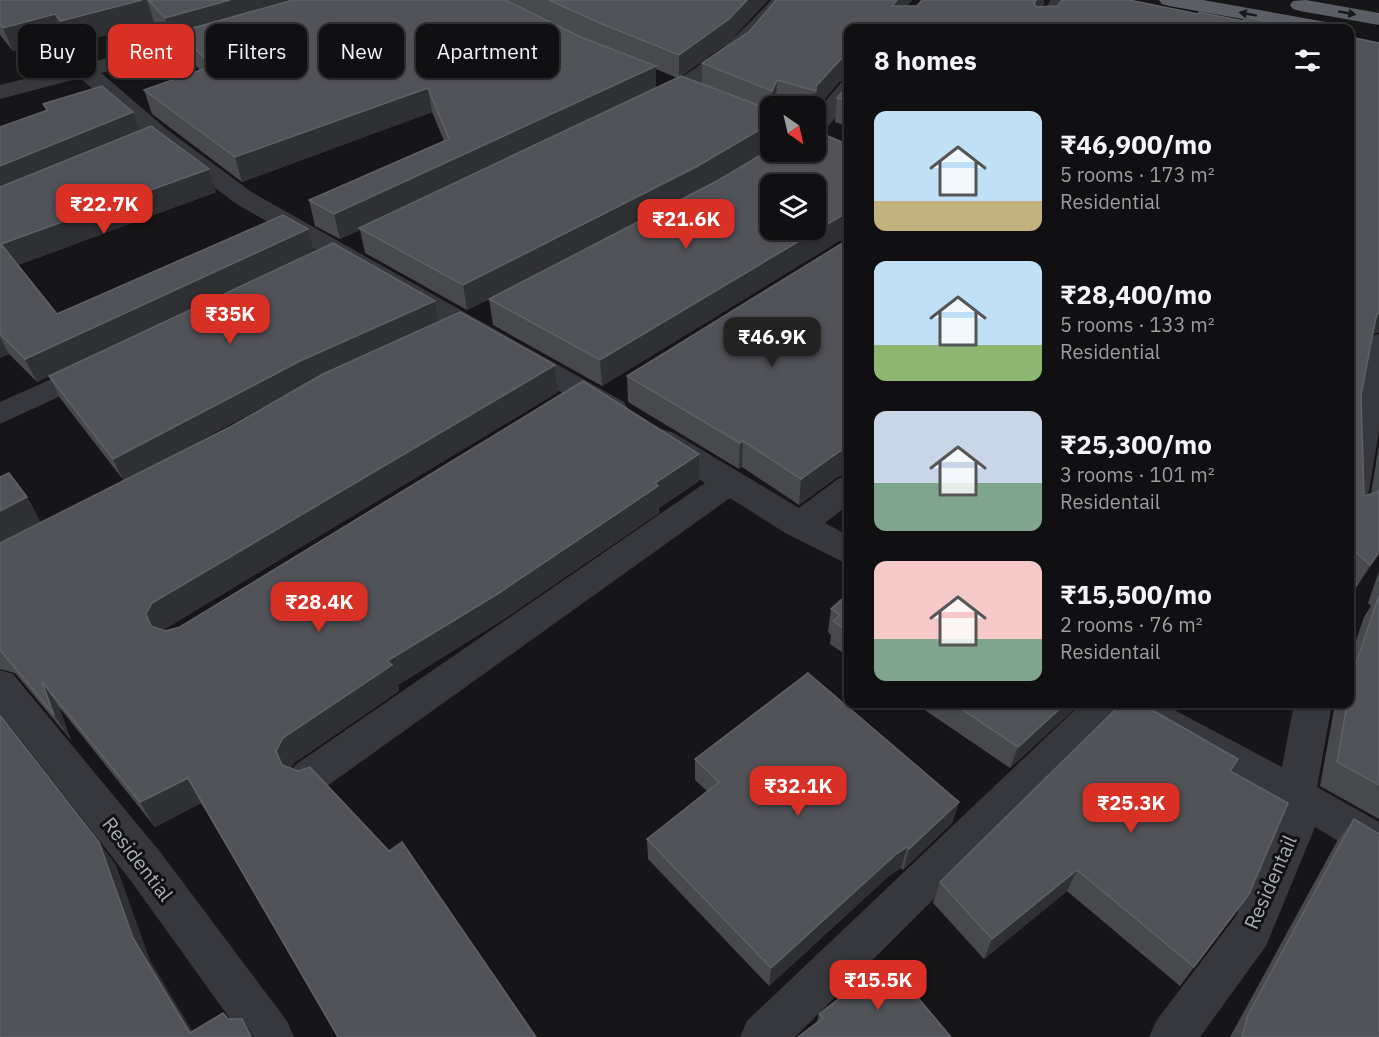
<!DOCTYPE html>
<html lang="en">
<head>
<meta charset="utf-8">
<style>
	body { margin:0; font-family:"IBM Plex Sans",sans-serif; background:#19191b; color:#f1f3f6; height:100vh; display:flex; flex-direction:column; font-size:22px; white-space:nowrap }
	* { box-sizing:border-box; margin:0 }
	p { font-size:20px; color:#9c9d9f }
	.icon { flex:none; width:33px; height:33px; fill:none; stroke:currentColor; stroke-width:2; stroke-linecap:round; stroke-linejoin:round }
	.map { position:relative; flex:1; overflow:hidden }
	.panel { position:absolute; left:844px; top:24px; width:510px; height:684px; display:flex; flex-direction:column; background:#101012; border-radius:12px; box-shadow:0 2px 4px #0004,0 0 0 2px #303032 }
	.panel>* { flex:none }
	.banner { position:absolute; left:18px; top:24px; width:570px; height:54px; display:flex; gap:12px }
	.needle { width:39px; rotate:146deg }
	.fabs { position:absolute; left:760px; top:96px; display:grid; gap:12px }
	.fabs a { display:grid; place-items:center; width:66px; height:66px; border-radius:12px; background:#101012; box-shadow:0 2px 4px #0004,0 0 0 2px #303032; font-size:30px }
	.price { position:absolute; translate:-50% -51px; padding:0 14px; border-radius:12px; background:#d93025; color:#fff; font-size:20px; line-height:39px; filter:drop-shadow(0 2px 3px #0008) }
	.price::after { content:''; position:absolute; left:50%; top:36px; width:18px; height:14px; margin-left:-9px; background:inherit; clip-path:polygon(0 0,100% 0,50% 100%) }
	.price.current { background:#222; color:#fff }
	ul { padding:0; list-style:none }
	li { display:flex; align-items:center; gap:18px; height:150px; padding:0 30px }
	li span { display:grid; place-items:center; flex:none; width:168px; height:120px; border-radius:12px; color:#555 }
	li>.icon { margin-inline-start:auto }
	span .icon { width:72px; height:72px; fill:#fffc; stroke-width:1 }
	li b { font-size:26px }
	h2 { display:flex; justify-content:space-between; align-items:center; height:72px; padding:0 30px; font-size:26px }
	.tag { padding:0 21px; border-radius:12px; background:#101012; box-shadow:0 2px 4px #0004,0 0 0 2px #303032; font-size:21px; line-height:54px }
	.tag.current { background:#d93025; color:#fff }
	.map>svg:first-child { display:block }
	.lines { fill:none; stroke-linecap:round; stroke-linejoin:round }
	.minor { fill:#37383d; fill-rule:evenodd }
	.trunk { fill:#5b5e65; fill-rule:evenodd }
	.wall { fill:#47494d; fill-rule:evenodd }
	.shaded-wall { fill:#2f3033 }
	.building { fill:#525359; stroke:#5f6168; stroke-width:1.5; fill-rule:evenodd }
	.oneway { fill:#18191b }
	.labels { text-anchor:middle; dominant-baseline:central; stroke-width:6; stroke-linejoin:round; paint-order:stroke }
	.near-street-label { font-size:20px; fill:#a8adb8; stroke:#111113 }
</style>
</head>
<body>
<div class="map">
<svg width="1379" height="1037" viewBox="0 0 1379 1037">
	<rect width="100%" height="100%" fill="#161618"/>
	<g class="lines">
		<g class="minor">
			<path d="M771,0H792C772,29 682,116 646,107L643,102L646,97C695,73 735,41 771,0Z"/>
			<path d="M1051,0H1071L1051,28H1031Z"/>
			<path d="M228,28L235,30L238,34L235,38L101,73L169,131L253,193L624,402L628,409L624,416L613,419L602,416L235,203L153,141L80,78L0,99V85Z"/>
			<path d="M849,81V102L824,131L816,133V112L841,83Z"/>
			<path d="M1379,334V431L1366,508L1362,516L1350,520V421L1365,343L1369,337Z"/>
			<path d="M96,359L106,361L111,368L106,375L0,424V402Z"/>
			<path d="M661,429L672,432L799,508L838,479L849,475V504L825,523L849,536V565L787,534L730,498L323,789L309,794L295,789L289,777L295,765L705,483L650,448L645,440L650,432Z"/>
			<path d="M0,670L13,674L161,853L287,1021L294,1037H243L131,881L0,713Z"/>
			<path d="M1081,704H1163L1282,767L1294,704H1332L1317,787L1379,822V863L1364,857L1315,827L1266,946L1200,1037H1149L1156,1021L1236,916L1275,826L1276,804L1118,716L795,1037H740L747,1021Z"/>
		</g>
		<g class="trunk">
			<path d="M1159,0H1203L1326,22L1333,24L1336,28H1294L1169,6L1162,4Z"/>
			<path d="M1306,0L1379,13V25L1300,11L1293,9L1290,5L1293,1Z"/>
		</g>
	</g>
	<g class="wall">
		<path d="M0,0H768L729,42L681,76L702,84V63L749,32L776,0H912L907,6H917L922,0H1044L1043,7L1198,14L1295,28H849L839,82L816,109V106H771V148L703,188L849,145V474L848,473L837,477L799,505L742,467L739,469L628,402L627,376L848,240L839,241L602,386L493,325L489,299L467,310L365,253L360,230L340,239L315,226L309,200L444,141L432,112L242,182L152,114L144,90L200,70L186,56L181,39L173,41L154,22L70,45L64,37L13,51L0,35ZM656,69L677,78L656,88Z"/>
		<path d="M1350,37L1379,43V332L1373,334L1361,395L1364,496L1371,494L1379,444V554L1350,596Z"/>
		<path d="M849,84V127L835,122L837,98Z"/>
		<path d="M43,104L133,112L140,130L216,192L18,265L57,314L308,229L314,252L217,297L439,322L555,365L558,392L165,629L164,631L180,627L699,454V481L659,508V513L504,619L398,685L399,691L294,763L291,769L536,1037H338L201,803L155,827L59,707L71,740L15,673L0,669V477L27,497L41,523L124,481L60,398L49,376L37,382L9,354L0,358V127L46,111ZM307,383L230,427L147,469Z"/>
		<path d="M849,571V657L830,644L831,635L828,632L831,609L846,596L844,595L848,572Z"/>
		<path d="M1379,571V819L1320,786L1335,704H1350V658L1364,617L1371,606L1368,603Z"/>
		<path d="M916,704H1080L1010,768Z"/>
		<path d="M695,759L959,802L952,823L903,870L901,868L890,875L769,986L648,859L647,839L707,791L695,780Z"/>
		<path d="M1231,771L1249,894L1180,986L1067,891L984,959L933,903L940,882Z"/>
		<path d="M1354,819L1379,1037H1230L1336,843Z"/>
		<path d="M819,1014L951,1037L817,1022Z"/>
	</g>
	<g class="shaded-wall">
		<path d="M142,0H147L154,22L70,45L61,21Z"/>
		<path d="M230,0H320L179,32L181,39L173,41L165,18Z"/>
		<path d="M747,0H768L729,42L679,78V55Z"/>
		<path d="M897,0H912L890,28L892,6Z"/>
		<path d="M1036,0H1044L1042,8L1029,27L1034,3Z"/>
		<path d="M55,14L64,37L13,51L3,28Z"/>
		<path d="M849,56V80L839,82L816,109V106H814L816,86L842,58Z"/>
		<path d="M656,66V90L359,228L360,230L340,239L334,214Z"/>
		<path d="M777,80L776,104L775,97L774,106H772V91Z"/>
		<path d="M428,88L432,112L242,182L235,157Z"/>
		<path d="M133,112L141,133L0,193V166Z"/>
		<path d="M771,123L770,148L696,192L467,310L463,285Z"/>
		<path d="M209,169L216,192L12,267L1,244Z"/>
		<path d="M849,214V239L839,241L602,386L600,360L841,216Z"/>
		<path d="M308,229L314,252L37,382L25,359Z"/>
		<path d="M435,301L439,324L307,383L124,482L113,459L300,361Z"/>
		<path d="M1379,312V331L1378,332L1368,335L1376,317Z"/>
		<path d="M0,337L9,354L0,358Z"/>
		<path d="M555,365L558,392L165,629L159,640L151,626L146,614L152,603Z"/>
		<path d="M743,441L742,467L739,469L740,443Z"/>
		<path d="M849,448L848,473L837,477L799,505L801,479L840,451Z"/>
		<path d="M699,454V481L659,508V513L504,619L398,685L399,691L294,763L287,776L276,751L283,738L387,661Z"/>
		<path d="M27,497L42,524L0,545V511Z"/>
		<path d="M1379,552V554L1354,591L1370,565Z"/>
		<path d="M42,682L59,707L71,740L54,715Z"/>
		<path d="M1065,704H1080L1010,768L1018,747Z"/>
		<path d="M188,778L201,803L155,827L140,802Z"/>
		<path d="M959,802L952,823L903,870L909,849Z"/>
		<path d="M99,842L116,865L150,960L196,1037L190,1033L133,938Z"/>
		<path d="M907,847L901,868L890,875L769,986L771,968L895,855Z"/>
		<path d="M1077,870L1067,891L984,959L992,939Z"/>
		<path d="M1249,894L1234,915L1180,986L1194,967Z"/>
		<path d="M242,1019L255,1037H251Z"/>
	</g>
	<g class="building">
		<path d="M0,0H142L61,21L55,14L3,28L0,24Z"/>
		<path d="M148,0H230L165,18Z"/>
		<path d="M293,0H505L583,38L656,66L334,214L309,200L449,139L428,88L235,157L144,90L212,66L179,32Z"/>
		<path d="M549,0H747L729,19L679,55L602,24Z"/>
		<path d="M776,0H897L892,6H917L922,0H1036L1034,3L1036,7L1058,6L1062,0H1129L1198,14L1199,12L1243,21L1246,17L1295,28H849V56L842,58L816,86V91L777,80L772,91L702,63L749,32Z"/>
		<path d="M1350,37L1379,43V312L1376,317L1361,395L1364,496L1378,492L1379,490V552L1370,565L1350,547Z"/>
		<path d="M681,76L771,110V123L696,167L463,285L359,228Z"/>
		<path d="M849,84V101L837,98Z"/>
		<path d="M102,86L133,112L0,166V127L48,110L43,104Z"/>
		<path d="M775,97L792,106H775Z"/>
		<path d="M151,126L209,169L1,244L57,314L283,215L308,229L25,359L0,334V187Z"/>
		<path d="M816,131L849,145V214L841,216L600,360L489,299L717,181L771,149V152H816ZM771,184H816V230H771Z"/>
		<path d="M849,239V448L840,451L801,479L743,441L740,443L627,376Z"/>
		<path d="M333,243L435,301L300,361L113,459L49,376Z"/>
		<path d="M460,312L555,365L152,603L146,614L151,626L165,631L180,627L583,381L699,454L655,483L658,486L499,593L387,661L392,665L283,738L276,751L282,765L298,771L310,767L389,851L402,842L536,1037H338L188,778L140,802L42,682L54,715L0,650V543L230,427L323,374Z"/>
		<path d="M9,473L27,497L0,511V477Z"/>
		<path d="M1350,580L1357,584L1350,595Z"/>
		<path d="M849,593V632L833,621L840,615L831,609Z"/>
		<path d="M1379,595V785L1337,762L1347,704H1350V682Z"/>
		<path d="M808,673L959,802L909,849L907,847L895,855L771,968L647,839L719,782L695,759Z"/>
		<path d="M954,704H1065L1018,747Z"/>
		<path d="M1121,704H1142L1238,759L1230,771L1288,803L1249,894L1194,967L1077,870L992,939L940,882Z"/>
		<path d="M0,715L99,842L133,938L190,1033L223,1013L228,1019H242L251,1037H0Z"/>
		<path d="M1354,819L1379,834V1037H1242L1248,1015Z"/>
		<path d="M887,961L951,1037H798L823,1018L819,1014Z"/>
	</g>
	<defs><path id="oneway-solid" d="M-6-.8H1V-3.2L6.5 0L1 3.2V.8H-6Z" transform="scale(1.5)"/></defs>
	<g class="oneway">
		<use href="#oneway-solid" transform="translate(1347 13) rotate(10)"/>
		<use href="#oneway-solid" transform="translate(1248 14) rotate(-170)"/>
	</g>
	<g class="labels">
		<g class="near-street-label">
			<text transform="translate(138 859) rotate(52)">Residential</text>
			<text transform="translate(1270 882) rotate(-66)">Residentail</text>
		</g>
	</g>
</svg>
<div class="fabs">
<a><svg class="needle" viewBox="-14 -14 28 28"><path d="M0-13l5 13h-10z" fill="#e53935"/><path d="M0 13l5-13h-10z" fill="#9c9d9f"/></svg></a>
<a><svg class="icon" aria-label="layers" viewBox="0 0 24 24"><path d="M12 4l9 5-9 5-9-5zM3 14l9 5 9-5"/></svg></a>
</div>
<b class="price" style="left:104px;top:235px">₹22.7K</b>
<b class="price" style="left:686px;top:250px">₹21.6K</b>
<b class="price" style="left:230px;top:345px">₹35K</b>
<b class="price current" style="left:772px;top:368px">₹46.9K</b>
<b class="price" style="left:319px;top:633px">₹28.4K</b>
<b class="price" style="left:798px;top:817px">₹32.1K</b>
<b class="price" style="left:1131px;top:834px">₹25.3K</b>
<b class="price" style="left:878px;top:1011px">₹15.5K</b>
<div class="banner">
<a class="tag">Buy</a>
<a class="tag current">Rent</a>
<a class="tag">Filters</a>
<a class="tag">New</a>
<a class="tag">Apartment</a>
</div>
<section class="panel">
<h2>8 homes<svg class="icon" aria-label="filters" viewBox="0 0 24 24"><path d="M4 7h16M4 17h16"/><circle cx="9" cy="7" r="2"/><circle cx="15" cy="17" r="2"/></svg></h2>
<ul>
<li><span style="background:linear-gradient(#bfe0f5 75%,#c2b280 0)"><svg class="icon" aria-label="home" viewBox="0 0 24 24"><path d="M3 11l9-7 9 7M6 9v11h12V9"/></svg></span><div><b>₹46,900/mo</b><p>5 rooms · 173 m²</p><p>Residential</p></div></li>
<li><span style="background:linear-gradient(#bfe0f5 70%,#8fb573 0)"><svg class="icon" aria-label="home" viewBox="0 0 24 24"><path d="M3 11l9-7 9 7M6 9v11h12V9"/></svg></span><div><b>₹28,400/mo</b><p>5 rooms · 133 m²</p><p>Residential</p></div></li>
<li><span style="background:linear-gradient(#c9d6e8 60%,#7fa58c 0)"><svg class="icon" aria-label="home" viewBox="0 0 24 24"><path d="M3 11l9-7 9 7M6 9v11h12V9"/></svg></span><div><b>₹25,300/mo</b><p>3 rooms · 101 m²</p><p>Residentail</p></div></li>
<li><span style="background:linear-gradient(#f6c9c9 65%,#7fa58c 0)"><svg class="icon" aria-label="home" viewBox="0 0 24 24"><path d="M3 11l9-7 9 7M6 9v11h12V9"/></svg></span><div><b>₹15,500/mo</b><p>2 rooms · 76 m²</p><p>Residentail</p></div></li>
</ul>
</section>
</div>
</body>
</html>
